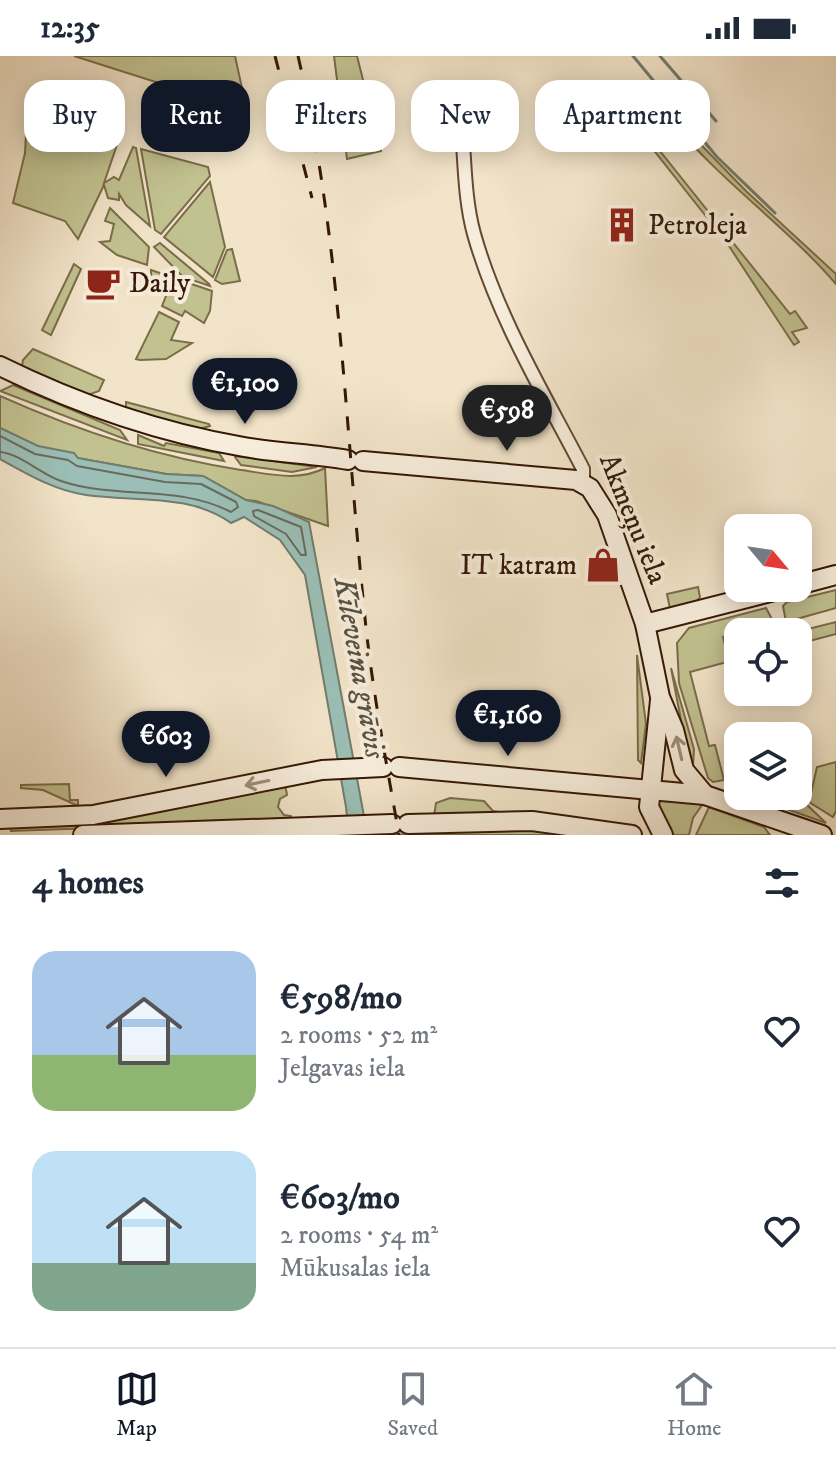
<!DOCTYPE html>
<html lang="en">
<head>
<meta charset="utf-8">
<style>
	body { margin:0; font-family:"IM FELL DW Pica",serif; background:#f2f2f3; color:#1f2937; height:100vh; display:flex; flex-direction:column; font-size:30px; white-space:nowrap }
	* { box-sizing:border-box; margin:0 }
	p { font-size:26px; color:#747a83 }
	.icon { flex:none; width:44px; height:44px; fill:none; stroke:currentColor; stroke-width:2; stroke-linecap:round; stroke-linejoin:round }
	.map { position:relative; height:779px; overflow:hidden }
	.drawer { display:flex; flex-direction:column; background:#fff; flex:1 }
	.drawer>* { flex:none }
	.banner { position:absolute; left:24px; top:24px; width:788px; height:72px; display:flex; gap:16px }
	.needle { width:52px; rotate:119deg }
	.tools { position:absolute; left:724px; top:458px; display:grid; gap:16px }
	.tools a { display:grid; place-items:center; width:88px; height:88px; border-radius:16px; background:#fff; box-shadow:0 4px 20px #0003; font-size:40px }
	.price { position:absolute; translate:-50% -68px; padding:0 18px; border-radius:28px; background:#111827; color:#fff; font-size:26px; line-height:52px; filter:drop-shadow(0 2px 4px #0008) }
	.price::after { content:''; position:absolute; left:50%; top:48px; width:24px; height:18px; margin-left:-12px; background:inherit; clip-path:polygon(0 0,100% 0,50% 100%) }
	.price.active { background:#222; color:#fff }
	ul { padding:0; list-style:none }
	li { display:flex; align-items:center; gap:24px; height:200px; padding:0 32px }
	li span { display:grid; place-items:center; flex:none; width:224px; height:160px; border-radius:24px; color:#555 }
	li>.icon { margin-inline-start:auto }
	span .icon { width:96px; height:96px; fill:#fffc; stroke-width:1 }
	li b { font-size:34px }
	h2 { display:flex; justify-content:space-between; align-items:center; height:96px; padding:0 32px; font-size:34px }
	.tag { padding:0 28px; border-radius:24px; background:#fff; box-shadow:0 4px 20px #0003; font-size:28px; line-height:72px }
	.tag.active { background:#111827; color:#fff }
	.status { display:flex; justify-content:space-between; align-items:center; height:56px; padding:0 40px; background:#fff; direction:ltr }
	.status svg { height:22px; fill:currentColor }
	.tabs { display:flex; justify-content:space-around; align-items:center; height:112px; border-top:2px solid #e0e1e3; background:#fff; font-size:22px; color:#747a83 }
	.tabs a { display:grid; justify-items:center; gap:4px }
	.tabs .active { color:#111827 }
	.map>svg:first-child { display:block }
	.green { fill:#c2c291; stroke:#7b6c4a; stroke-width:2 }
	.water { fill:#9bbfb6; stroke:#727c6f; stroke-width:2 }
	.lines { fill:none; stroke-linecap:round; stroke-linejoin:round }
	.shore { stroke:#686b5d; stroke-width:2 }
	.stream { stroke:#727c6f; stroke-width:3 }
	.street-casing { stroke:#644a35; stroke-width:16 }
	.secondary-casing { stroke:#341704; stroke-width:22 }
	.street { stroke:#f7eddc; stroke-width:12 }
	.secondary { stroke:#f7eddc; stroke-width:18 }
	.rail { stroke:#341704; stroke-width:3; stroke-dasharray:14 14; stroke-linecap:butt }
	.oneway { stroke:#9f8d7b }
	.labels { text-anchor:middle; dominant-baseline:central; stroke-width:8; stroke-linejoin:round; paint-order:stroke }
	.poi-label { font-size:28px; fill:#341704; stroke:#f7eddc; text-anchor:start }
	.street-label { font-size:28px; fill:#341704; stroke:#f7eddc }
	.water-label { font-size:30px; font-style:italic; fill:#585242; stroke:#f7eddc }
</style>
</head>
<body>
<div class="status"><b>12:35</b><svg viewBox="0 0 49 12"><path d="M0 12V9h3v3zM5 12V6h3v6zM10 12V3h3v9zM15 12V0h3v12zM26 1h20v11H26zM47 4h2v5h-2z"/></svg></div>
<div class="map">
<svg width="836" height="779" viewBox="0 0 836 779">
	<rect width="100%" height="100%" fill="#f2e4c9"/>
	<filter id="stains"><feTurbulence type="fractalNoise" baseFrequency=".0025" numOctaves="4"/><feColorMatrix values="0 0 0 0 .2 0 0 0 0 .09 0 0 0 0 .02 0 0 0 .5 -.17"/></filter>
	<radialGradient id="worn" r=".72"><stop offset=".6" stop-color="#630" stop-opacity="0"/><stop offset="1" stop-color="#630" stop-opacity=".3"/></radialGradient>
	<g class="green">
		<path d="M74,0H235L247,55Z"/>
		<path d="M334,0H357L381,95L347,103Z"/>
		<path d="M673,60L746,135L836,218V228C785,169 719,124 670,63Z"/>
		<path d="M109,66L121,77L104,127L114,121L119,124L133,91L136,92L150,170L126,149L119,138V144L108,142L104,129L78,183L65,165L13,147L25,97L26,79L52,70L67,81L76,73Z"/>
		<path d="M648,80L790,258L795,255L807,272L792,276L799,286L794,289L727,187L645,83Z"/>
		<path d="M141,93L208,111L210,120L161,178L155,174Z"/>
		<path d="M210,126L225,191L213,221L164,181Z"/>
		<path d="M110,152L149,191L147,209L117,199L100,186L110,185L114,168L105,165Z"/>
		<path d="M160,187L209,228L210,230L183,221L154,191Z"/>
		<path d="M232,193L240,225L222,228L215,224L227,194Z"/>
		<path d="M74,208L81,213L51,279L42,274Z"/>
		<path d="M151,214L212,235L210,255L204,267L185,255L182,260L162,250L166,240L151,227Z"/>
		<path d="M159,256L179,266L171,284L192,287L166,303L140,304L136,303Z"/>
		<path d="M33,293L104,324L99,335L88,339L22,310L23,304Z"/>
		<path d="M262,307L267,311L264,322L271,331L253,355L239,354Z"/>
		<path d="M13,329L120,374L127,384L0,335Z"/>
		<path d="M0,340C78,375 156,401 241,414C270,418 298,426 325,412L328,470L256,445L246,444L203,420L166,418L77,402L37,390L0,372Z"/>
		<path d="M126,346L209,368L210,370L199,373L132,355L126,353Z"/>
		<path d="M138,379L164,390L166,387L219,397L224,405L138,388Z"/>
		<path d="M235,401V400L317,411L292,416L241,409Z"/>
		<path d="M698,531L700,541L696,546L670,553L667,538Z"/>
		<path d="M836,534V552L786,566L783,550L787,546Z"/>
		<path d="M766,552L774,567L723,581L727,597L736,595L738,603L690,616L709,690L715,689L724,724L713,726L708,722L679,627L677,587L689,572Z"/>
		<path d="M836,566V578L798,588L796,576Z"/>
		<path d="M637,599L646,668L641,707L638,704Z"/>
		<path d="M671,612L694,693L693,710L690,711Z"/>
		<path d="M836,706V755L833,761L809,746L817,711Z"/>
		<path d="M69,728L70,744H78V750L43,734L21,732V729Z"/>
		<path d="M285,728L287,739L280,743L278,751L284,759L291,760V765L11,775L10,769Z"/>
		<path d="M750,740L804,746L826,767Z"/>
		<path d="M450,742L484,745L493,755L511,758L434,760L436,747Z"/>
		<path d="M675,742L702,749L693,762L689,779H673L659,765L657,743Z"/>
		<path d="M709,751L764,771L770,779H696Z"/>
		<path d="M415,773H540L594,779H309Z"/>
	</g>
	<path class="water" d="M0,372L38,390L74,397L78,402L166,418L203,420L246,444L273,450L309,466L364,760L378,779H328L347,761L346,751L305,519L280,484L244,461L231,467C189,437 135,446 86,439C54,434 27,418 0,403Z"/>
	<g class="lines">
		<g class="shore">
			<path d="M0,380L35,398L68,404L77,410L165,426L201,428L236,446L238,451L231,456C177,428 117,444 61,425C40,418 21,398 0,396"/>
			<path d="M258,454L301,471L306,499H301L286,478L254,460L253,455Z"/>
		</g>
		<g class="stream">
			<path d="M633,0L717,101L775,157"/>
			<path d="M660,0L716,65"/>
		</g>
		<g class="street-casing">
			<path id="street" d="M463,87C465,118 466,149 474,178C497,260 544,338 583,413V426"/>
		</g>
		<g class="secondary-casing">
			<g id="secondary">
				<path d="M0,310C79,349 157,376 244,391C278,397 313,398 348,404"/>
				<path d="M363,405L576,424L590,432L607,459L645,568L660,641L674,674L684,714L705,739"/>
				<path d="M798,529L836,519"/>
				<path d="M645,568L786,532"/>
				<path d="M660,644L649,751L663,779"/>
				<path d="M399,711L705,739L822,779"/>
				<path d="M0,763L93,759L322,714L383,711"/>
				<path d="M408,768L532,765L632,779"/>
				<path d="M83,779L392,768"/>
			</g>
		</g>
		<use href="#street" class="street"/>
		<use href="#secondary" class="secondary"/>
		<g class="rail">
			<path d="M275,0L312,142"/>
			<path d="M298,0C340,180 345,368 364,552C371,628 386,704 399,779"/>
		</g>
	</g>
	<defs><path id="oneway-shaft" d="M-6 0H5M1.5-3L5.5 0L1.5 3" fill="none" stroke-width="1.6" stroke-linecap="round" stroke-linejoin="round" transform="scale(2)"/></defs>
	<g class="oneway">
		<use href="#oneway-shaft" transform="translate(679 692) rotate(-103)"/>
		<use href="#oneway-shaft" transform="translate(257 727) rotate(168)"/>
	</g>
	<defs>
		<g id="building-bare" transform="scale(2.76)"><path d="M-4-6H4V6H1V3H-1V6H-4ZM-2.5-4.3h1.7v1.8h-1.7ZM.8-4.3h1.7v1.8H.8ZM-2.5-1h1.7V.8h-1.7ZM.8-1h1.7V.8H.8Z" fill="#8f2418" stroke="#f7eddc" stroke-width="2.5" paint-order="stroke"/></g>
		<g id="cafe-bare" transform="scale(2.76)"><path d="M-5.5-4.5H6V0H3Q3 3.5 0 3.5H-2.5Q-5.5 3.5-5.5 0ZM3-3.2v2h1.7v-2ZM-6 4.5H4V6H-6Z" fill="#8f2418" stroke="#f7eddc" stroke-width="2.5" paint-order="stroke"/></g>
		<g id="shop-bare" transform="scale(2.76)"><path d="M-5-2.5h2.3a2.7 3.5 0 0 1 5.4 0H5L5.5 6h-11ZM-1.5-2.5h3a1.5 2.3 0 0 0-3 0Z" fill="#8f2418" stroke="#f7eddc" stroke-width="2.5" paint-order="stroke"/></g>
	</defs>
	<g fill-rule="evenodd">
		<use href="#building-bare" x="622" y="169"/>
		<use href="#cafe-bare" x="103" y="227"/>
		<use href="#shop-bare" x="603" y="509"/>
	</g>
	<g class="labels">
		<g class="poi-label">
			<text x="648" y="169">Petroleja</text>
			<text x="129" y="227">Daily</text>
			<text x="577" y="509" text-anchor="end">IT katram</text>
		</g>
		<g class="street-label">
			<text transform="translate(633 463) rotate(68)">Akmeņu iela</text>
		</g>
		<g class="water-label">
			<text transform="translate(359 612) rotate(80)">Kīleveina grāvis</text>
		</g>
	</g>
	<rect width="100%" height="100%" filter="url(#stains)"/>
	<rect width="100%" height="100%" fill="url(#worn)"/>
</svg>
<div class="tools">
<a><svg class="needle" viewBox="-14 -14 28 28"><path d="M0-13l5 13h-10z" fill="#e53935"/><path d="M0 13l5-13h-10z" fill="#747a83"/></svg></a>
<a><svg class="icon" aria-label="locate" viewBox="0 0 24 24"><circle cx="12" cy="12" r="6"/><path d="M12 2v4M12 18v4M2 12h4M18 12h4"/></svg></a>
<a><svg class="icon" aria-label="layers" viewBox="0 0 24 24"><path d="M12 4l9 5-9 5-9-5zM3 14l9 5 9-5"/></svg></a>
</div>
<b class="price" style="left:245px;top:370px">€1,100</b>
<b class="price active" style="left:507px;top:397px">€598</b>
<b class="price" style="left:508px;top:702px">€1,160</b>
<b class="price" style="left:166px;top:723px">€603</b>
<div class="banner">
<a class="tag">Buy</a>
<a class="tag active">Rent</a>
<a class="tag">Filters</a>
<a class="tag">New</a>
<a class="tag">Apartment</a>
</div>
</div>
<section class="drawer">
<h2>4 homes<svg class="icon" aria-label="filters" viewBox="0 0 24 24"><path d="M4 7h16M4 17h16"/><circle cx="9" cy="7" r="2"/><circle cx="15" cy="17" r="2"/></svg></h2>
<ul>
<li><span style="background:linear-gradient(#a9c7e8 65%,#8fb573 0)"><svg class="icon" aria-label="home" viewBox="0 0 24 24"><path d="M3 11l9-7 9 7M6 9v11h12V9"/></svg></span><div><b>€598/mo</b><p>2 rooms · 52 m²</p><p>Jelgavas iela</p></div><svg class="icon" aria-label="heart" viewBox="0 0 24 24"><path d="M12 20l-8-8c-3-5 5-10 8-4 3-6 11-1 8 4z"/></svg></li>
<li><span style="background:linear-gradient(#bfe0f5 70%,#7fa58c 0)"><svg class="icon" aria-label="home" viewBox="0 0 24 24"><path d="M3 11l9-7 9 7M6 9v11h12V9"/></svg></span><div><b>€603/mo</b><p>2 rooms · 54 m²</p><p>Mūkusalas iela</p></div><svg class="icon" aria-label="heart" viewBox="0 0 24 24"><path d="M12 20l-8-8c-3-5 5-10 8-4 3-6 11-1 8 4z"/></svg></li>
</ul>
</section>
<nav class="tabs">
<a class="active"><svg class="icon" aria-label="map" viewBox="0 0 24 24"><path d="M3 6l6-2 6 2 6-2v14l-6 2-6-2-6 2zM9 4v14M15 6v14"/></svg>Map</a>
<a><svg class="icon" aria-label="saved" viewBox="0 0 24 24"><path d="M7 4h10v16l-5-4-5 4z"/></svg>Saved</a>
<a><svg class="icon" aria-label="home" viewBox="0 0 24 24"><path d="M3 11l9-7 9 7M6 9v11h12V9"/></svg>Home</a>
</nav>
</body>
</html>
